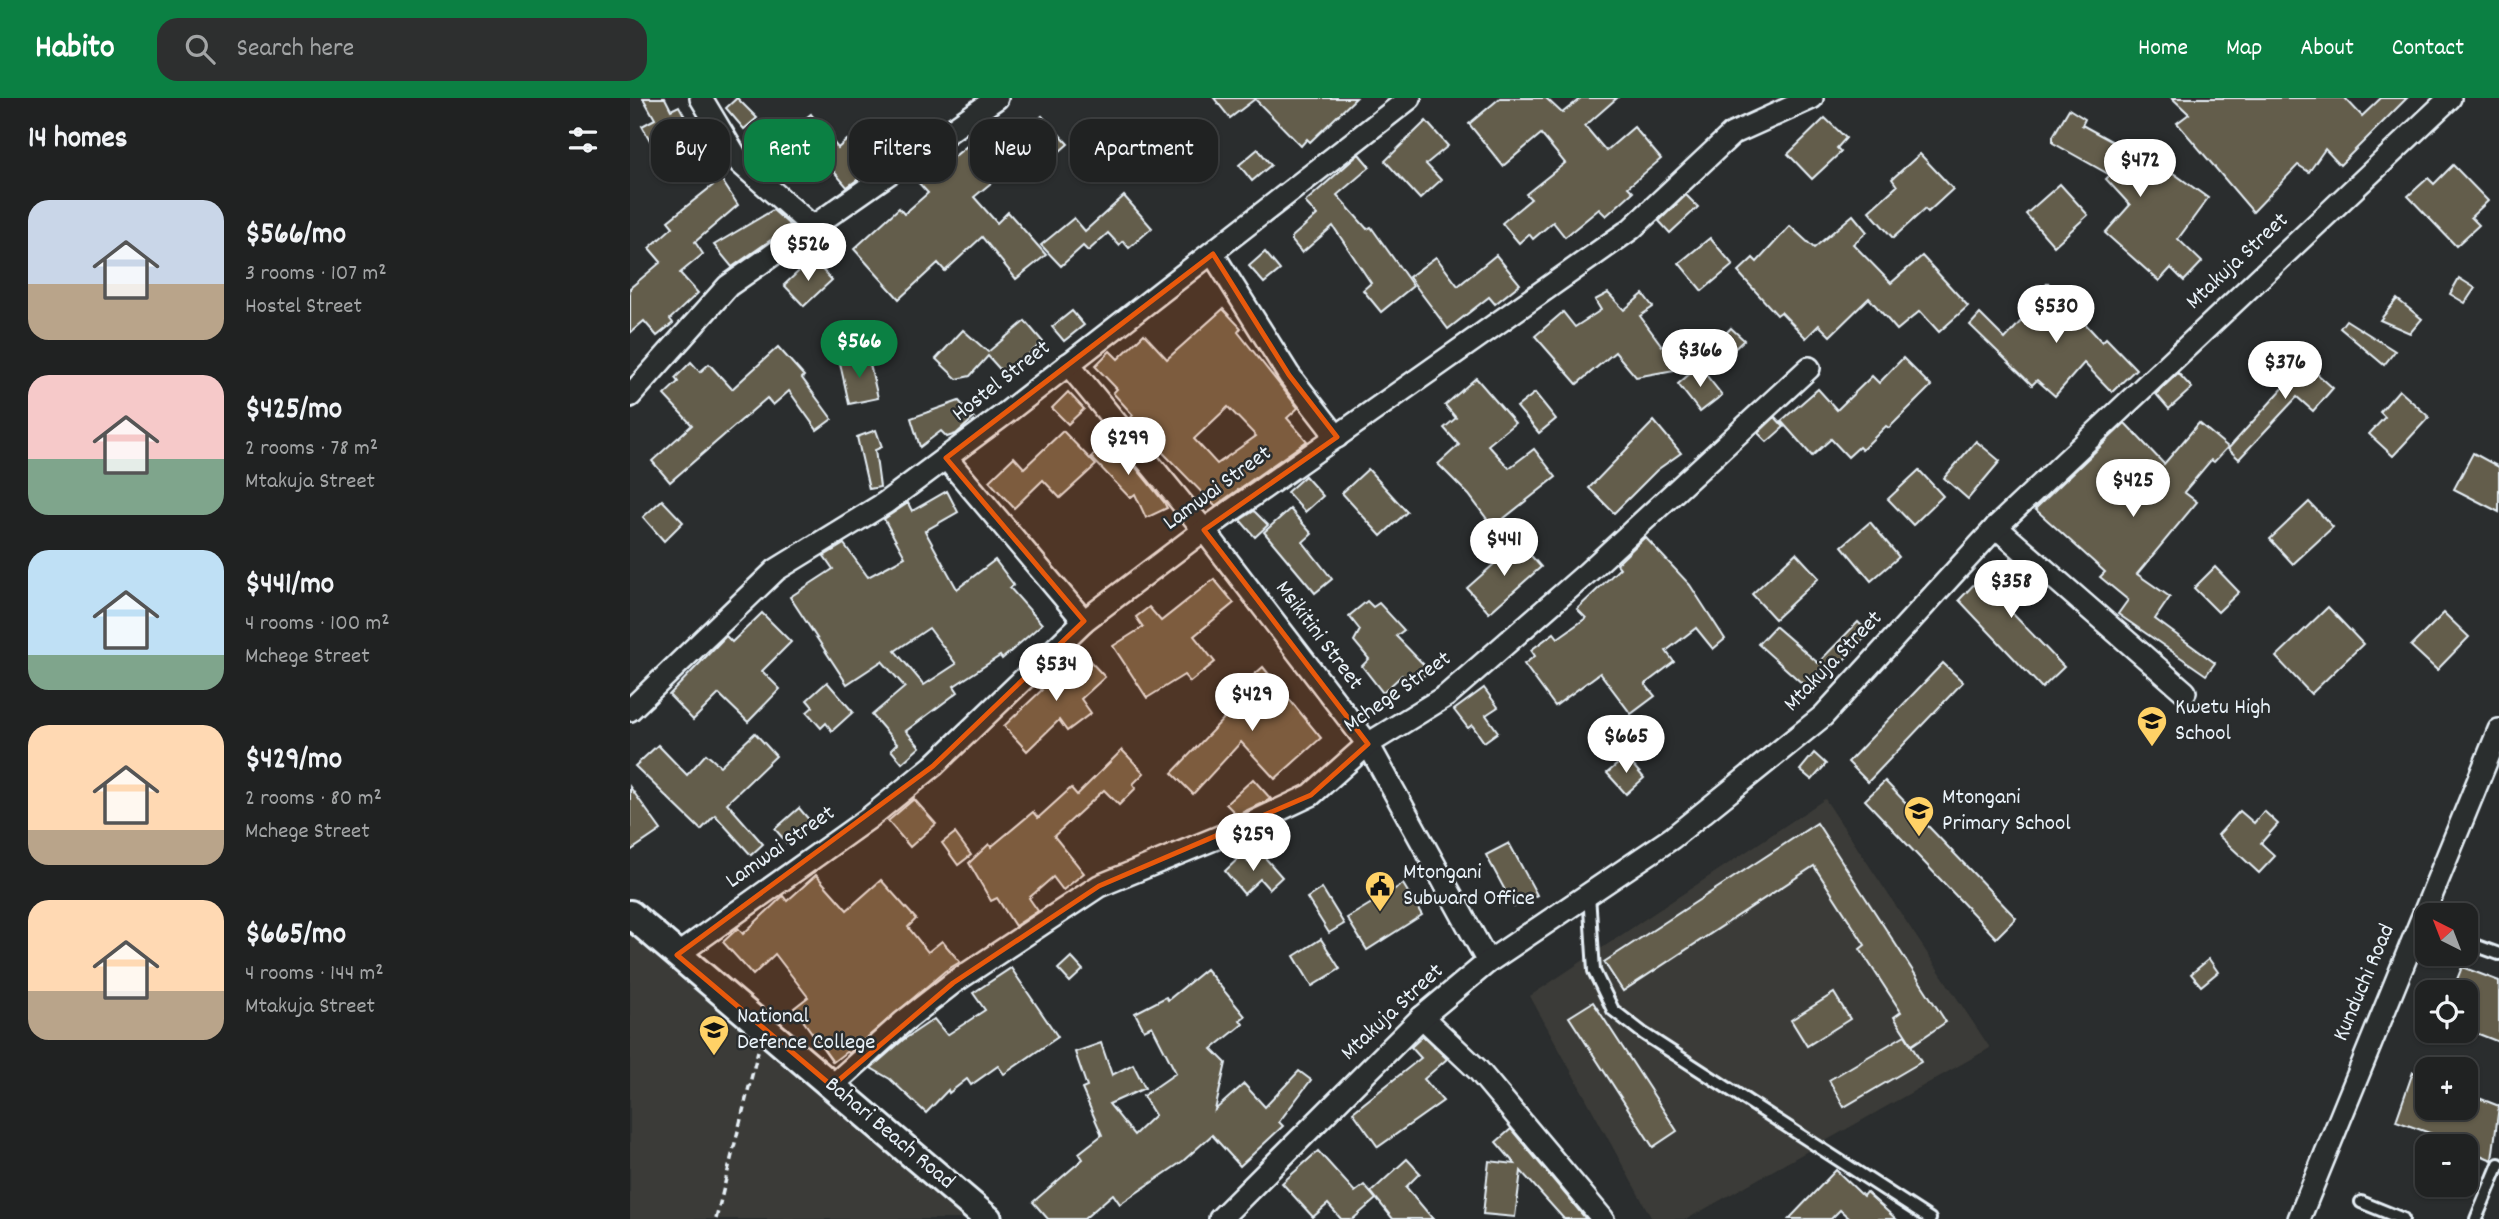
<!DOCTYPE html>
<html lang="en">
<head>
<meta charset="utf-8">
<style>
	body { margin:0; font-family:Dekko,sans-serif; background:#2d2f2f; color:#f1f3f6; height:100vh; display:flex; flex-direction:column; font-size:26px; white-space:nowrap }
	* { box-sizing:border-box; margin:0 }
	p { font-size:23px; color:#a2a4a5 }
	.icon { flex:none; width:38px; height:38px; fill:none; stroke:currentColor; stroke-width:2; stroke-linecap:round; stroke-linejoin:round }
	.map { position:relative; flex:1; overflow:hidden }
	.sheet { display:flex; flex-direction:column; background:#202222; width:630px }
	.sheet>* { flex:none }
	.banner { position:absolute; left:21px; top:21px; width:665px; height:63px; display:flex; gap:14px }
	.needle { width:46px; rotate:318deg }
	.tools { position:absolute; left:1785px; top:805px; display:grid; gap:14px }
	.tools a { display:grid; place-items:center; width:63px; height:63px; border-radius:14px; background:#202222; box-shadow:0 2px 5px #0004,0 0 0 2px #3d3f40; font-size:35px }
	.price { position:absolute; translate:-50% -60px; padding:0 16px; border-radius:24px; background:#fff; color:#222; font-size:23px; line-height:46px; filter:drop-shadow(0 2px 4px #0008) }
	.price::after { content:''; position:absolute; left:50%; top:42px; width:21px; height:16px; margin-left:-10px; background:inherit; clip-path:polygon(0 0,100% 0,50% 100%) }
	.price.current { background:#0b8043; color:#fff }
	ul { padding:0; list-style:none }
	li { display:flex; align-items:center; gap:21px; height:175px; padding:0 28px }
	li span { display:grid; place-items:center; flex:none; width:196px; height:140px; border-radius:21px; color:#555 }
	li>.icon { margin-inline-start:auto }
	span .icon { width:84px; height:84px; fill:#fffc; stroke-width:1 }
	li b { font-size:30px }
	h2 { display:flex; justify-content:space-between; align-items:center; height:84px; padding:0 28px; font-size:30px }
	.pill { padding:0 24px; border-radius:21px; background:#202222; box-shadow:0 2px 5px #0004,0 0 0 2px #3d3f40; font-size:24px; line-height:63px }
	.pill.current { background:#0b8043; color:#fff }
	header { display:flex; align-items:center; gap:42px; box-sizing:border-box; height:98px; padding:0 35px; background:#0b8043; color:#fff }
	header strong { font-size:33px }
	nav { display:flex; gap:38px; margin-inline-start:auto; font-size:24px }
	.search { width:490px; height:63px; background:#2d2f2f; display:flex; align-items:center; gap:18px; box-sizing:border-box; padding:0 24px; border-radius:21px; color:#a2a4a5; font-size:26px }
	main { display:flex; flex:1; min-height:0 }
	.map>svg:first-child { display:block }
	.built { fill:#3b3b37 }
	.building { fill:#635d4c; stroke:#e8f1f8; stroke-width:2; fill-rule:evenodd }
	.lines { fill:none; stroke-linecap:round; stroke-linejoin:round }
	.service-casing { stroke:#e8f1f8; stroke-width:16 }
	.minor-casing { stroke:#e8f1f8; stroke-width:26 }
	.tertiary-casing { stroke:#e8f1f8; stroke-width:32 }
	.path { stroke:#e8f1f8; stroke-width:3.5; stroke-dasharray:7 5; stroke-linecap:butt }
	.service { stroke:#2a2d2e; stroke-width:10 }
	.minor { stroke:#2a2d2e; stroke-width:21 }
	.tertiary { stroke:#2a2d2e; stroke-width:26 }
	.marked { fill:#e8590c; fill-opacity:0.2; stroke:#e8590c; stroke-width:5; stroke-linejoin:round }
	.labels { text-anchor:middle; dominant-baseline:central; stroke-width:5; stroke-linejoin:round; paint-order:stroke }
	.street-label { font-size:23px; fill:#e8f1f8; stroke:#2a2d2e }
	.poi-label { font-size:23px; fill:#e8f1f8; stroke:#2a2d2e; text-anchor:start }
</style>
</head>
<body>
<header>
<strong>Habito</strong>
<div class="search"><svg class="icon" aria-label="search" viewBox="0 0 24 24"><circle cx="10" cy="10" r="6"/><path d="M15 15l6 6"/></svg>Search here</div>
<nav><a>Home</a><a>Map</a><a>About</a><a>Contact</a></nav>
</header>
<main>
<section class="sheet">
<h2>14 homes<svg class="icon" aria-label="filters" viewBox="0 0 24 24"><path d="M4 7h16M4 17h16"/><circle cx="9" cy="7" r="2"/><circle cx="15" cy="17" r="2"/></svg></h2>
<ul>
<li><span style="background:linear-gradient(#c9d6e8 60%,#b9a48a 0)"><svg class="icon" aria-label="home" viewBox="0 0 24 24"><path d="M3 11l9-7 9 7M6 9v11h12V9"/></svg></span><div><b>$566/mo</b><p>3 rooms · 107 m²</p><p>Hostel Street</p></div></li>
<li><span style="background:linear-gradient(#f6c9c9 60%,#7fa58c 0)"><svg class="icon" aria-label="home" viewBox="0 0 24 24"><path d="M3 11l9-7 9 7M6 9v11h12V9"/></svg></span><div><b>$425/mo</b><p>2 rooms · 78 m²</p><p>Mtakuja Street</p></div></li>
<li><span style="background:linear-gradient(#bfe0f5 75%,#7fa58c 0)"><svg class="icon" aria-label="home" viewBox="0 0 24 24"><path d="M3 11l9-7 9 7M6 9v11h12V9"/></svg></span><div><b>$441/mo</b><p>4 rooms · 100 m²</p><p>Mchege Street</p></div></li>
<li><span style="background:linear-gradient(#ffd9b3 75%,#b9a48a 0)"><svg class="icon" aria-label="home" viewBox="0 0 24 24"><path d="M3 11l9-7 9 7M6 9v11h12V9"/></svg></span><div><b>$429/mo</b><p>2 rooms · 80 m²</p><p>Mchege Street</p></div></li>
<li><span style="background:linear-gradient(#ffd9b3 65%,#b9a48a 0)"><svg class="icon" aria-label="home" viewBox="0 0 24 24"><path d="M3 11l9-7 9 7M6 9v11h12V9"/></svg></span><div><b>$665/mo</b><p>4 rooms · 144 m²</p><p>Mtakuja Street</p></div></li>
</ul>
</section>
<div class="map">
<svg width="1869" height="1121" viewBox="0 0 1869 1121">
	<rect width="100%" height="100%" fill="#2a2d2e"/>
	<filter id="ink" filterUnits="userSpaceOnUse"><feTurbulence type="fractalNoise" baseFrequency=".0143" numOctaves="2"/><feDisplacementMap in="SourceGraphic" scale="14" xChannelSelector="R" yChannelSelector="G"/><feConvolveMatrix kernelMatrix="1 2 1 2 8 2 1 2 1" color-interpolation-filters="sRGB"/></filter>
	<g filter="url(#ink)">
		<g class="built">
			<path d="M1195,701L1360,950L1057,1121H1022L900,898Z"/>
			<path d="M0,816L357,1121H0Z"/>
		</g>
		<g class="building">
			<path d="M13,0H35L41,12L49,8L59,26L22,46L12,28L25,21Z"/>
			<path d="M107,0L127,20L114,31L96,10Z"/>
			<path d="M584,0H726L680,44L677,41L671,48L625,1L600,20Z"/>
			<path d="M870,0H916L932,15L951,0H987L955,28L976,53L1004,29L1031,61L998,89L1003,94L976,118L969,111L935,139L923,124L903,141L899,136L889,145L872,125L901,101L896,96L935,65L911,36L873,68L839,26Z"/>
			<path d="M1542,0H1715L1732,18L1751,0H1777L1710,67L1695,51L1679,74L1668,67L1623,114L1547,25L1559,16Z"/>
			<path d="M1439,11L1455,21L1452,27L1503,55L1513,45L1539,72L1578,100L1548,141L1572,164L1554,183L1541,170L1529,183L1475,135L1500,107L1476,81L1480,77L1423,45V38Z"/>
			<path d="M181,16L208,50L217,42L241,72L217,89L183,49L168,61L165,58L147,73L117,38L128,27L144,46Z"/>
			<path d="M412,18L438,46L422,60L426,65L413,77L395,57L344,99L367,125L378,114L416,157L386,181L352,139L315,173L308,165L269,201L224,151L269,110L274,116L298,95L286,82L309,61L314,67L343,43L349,50L362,39L369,48L394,26L398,31Z"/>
			<path d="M1195,20L1216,40L1207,50L1211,54L1182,81L1158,56Z"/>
			<path d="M796,23L818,48L796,66L811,82L790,101L755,63Z"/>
			<path d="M628,51L641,67L622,83L609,67Z"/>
			<path d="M729,56L740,69L707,97L737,131L741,129L783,188L751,214L733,192L741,185L703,128L672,155L662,143V139L687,117L675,104Z"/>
			<path d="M1290,56L1323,91L1298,114L1295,111L1263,140L1239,113L1267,88L1262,81Z"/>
			<path d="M1823,67L1858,103L1841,119L1849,127L1826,148L1778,98L1798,80L1804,86Z"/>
			<path d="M91,81L108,107L65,144L73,156L50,175L68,195L40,221L43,225L27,238L14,223L0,235V190L31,164L19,150L43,129L38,123Z"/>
			<path d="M1430,86L1458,117L1424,148L1396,116Z"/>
			<path d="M1056,97L1068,109L1040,135L1029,123Z"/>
			<path d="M494,98L522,130L499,150L493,143L489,147L478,135L458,153L453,148L431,168L411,147L444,120L455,133Z"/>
			<path d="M143,112L161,128L102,169L84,147Z"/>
			<path d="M1223,117L1237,134L1223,146L1261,185L1292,158L1338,208L1309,234L1290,213L1267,232L1239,200L1200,238L1189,227L1176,240L1151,214L1147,217L1108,174L1123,160L1127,164L1160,128L1184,150Z"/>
			<path d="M1080,140L1103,167L1072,193L1049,165Z"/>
			<path d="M635,154L650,172L634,185L619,168Z"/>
			<path d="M866,157L890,186L865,206L859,199L818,231L779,179L806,159L828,188Z"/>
			<path d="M182,161L202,182L174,208L154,187Z"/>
			<path d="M1829,180L1845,190L1835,205L1820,196Z"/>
			<path d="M1418,185L1472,244L1476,240L1506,271L1482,294L1454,265L1425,298L1407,282L1402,287L1340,227L1350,216L1375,241L1401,212L1395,206Z"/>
			<path d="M978,195L994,212L1013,196L1023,209L1010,218L1032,248L1038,244L1055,270L1006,279L985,254L947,286L905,238L933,214L945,229L971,212L965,202Z"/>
			<path d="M1767,201L1792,221L1780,235L1750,222Z"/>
			<path d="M593,211L611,230L608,234L668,310L657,320L677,343L585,408L500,321L503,317L483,295L487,291L465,268L480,253L488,261L514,236L537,261ZM598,309L626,338L587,366L564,341Z"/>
			<path d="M442,213L454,227L434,243L422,229Z"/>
			<path d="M1716,222L1765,253L1754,267L1710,230Z"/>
			<path d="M395,223L413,244L375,277L358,258L340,278L327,281L306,261L333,232L358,254Z"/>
			<path d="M1101,230L1114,242L1098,257L1086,245Z"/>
			<path d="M148,249L174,278L172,280L202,321L187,332L159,293L143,307L137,300L40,384L22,363L62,327L34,297L48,284L45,280L61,264L70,274L79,266L102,291Z"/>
			<path d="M1665,256L1703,290L1683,313L1667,299L1609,361L1598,351L1655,288L1645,279Z"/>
			<path d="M238,258L248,300L219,306L210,265Z"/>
			<path d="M1273,260L1301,288L1259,330L1256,328L1232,352L1229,349L1218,359L1201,341L1182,358L1151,323L1188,291L1207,312L1242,278L1249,285Z"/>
			<path d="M1069,268L1092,297L1070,314L1048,286Z"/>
			<path d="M1548,275L1562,290L1539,311L1526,296Z"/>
			<path d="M846,280L885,325L858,347L879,370L904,351L926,379L863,429L839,397L808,366L829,347L814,330L826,320L815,307Z"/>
			<path d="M1769,292L1799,319L1763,358L1739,336L1755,319L1750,314Z"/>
			<path d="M438,294L454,311L438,326L422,310Z"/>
			<path d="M905,295L926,321L909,335L887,309Z"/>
			<path d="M329,303L344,320L326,336L317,339L311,333L290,349L281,320Z"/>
			<path d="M1145,319L1154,329L1137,344L1128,335Z"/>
			<path d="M1024,323L1051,355L1027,372L984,415L959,390Z"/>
			<path d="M1495,325L1534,366L1569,325L1598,349L1584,364L1581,362L1554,394L1567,404L1507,476L1540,499L1525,521L1585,565L1576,577L1488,516L1498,502L1470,479L1475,474L1405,411Z"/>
			<path d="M246,332L252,349L245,352L250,389L239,391L227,339Z"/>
			<path d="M433,333L466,367L430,400L413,382L384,410L359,383L384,359L394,370Z"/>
			<path d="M481,339L534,404L537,410L516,420L505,396L500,400L461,359Z"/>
			<path d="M1346,343L1370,363L1338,401L1314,380Z"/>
			<path d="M1843,355L1869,369V414L1824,391Z"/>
			<path d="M738,371L777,414L751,438L712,395Z"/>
			<path d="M1289,372L1313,398L1283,427L1258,401Z"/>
			<path d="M675,378L693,398L675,414L657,394Z"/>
			<path d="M317,393L328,414L295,433L327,491L365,462L384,487L380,490L412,526L372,561L370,558L324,588L328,594L276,633L290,649L272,665L261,652L267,646L242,617L275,589L252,563L217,586L160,499L203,471L194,458L214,446L238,479L275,459L254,421L278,405L282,413ZM299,530L326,566L294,587L265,553Z"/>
			<path d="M32,402L53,424L34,443L13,419Z"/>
			<path d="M1679,404L1703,429L1663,466L1640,441Z"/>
			<path d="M660,411L682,436L673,444L702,481L685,495L634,434Z"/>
			<path d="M624,413L638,427L625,439L610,422Z"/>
			<path d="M1240,424L1269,459L1241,483L1212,448Z"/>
			<path d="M1015,439L1060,487L1095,541L1083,551L1066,530L1036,553L1044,564L1015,586L1025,598L1001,616L970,575L925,608L894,566L905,558L901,552L924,535L928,540L956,520L947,511L990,470L987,466Z"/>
			<path d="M889,444L911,469L859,515L837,490Z"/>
			<path d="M1166,455L1189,480L1145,521L1122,496Z"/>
			<path d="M1381,460L1408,483L1381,514L1434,569L1412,590L1329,502L1351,479L1359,487Z"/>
			<path d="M1585,469L1609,494L1588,514L1564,490Z"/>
			<path d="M584,481L604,505L564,538L585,564L560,584L554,577L517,600L483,548L513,529L506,519L519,509L531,523Z"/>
			<path d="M737,503L743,509L749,505L774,532L766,538L800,573L782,586L772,577L753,595L732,568L739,561L724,543L730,532L719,518Z"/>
			<path d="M1698,509L1733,546L1681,596L1646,559Z"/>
			<path d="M132,515L161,544L132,573L150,591L118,624L89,596L63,622L39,597L96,538L102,544Z"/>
			<path d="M1814,515L1839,539L1807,572L1781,548Z"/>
			<path d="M1228,524L1239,535L1183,595L1128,546L1145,528L1188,565Z"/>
			<path d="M457,560L475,579L451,601L461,615L437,633L429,622L397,653L374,628L412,592L407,586L432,562L442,574Z"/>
			<path d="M1313,565L1333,584L1238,684L1218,664Z"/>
			<path d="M633,569L691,640L645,681L611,644L563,696L542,675L601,613L593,604Z"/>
			<path d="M197,584L223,614L202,633L196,625L191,630L177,614L183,609L177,602Z"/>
			<path d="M854,590L868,609L856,617L868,634L854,644L842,627L838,630L824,612Z"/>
			<path d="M125,635L146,658L97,705L133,746L121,757L85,717L71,732L5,668L28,647L57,677L76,656L90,668Z"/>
			<path d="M492,652L514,675L503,686L506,690L489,707L474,692L424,738L454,775L433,792L423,779L399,800L408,813L385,828L367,800L361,803L339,765L359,746L361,749L403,714L408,720L441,690L447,697Z"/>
			<path d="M1184,655L1196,666L1182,682L1170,672Z"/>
			<path d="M996,659L1014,680L996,696L977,675Z"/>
			<path d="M623,681L641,701L607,717L596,706Z"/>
			<path d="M1255,683L1386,820L1366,840L1235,702Z"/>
			<path d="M0,689L31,732L0,753Z"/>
			<path d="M284,701L306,726L280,749L258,723Z"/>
			<path d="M169,710L181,724L157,745L145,731Z"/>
			<path d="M1610,713L1624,725L1634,713L1648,726L1631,745L1645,758L1629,775L1588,737Z"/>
			<path d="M1187,725L1316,924L1282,947L1264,919L1271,914L1230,851L1235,847L1184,768L993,893L974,864Z"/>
			<path d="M325,735L341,757L328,767L312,745Z"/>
			<path d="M879,745L907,797L884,809L856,757Z"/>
			<path d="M630,754L652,779L639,791L630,781L614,796L595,773L612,757L618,764Z"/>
			<path d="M186,777L217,812L251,782L286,821L278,829L298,854L312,843L330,864L315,873L219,955L216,954L203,964L164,910L178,899L145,856L123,877L93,844L108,830L113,836L153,798L157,803Z"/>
			<path d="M773,786L792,817L737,852L717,820Z"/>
			<path d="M692,790L714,826L699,835L677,800Z"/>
			<path d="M691,841L710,871L682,888L664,858Z"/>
			<path d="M441,859L453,872L440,884L428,871Z"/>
			<path d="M1579,861L1588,874L1571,888L1561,876Z"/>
			<path d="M1832,869L1869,883V944L1836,931V894H1822Z"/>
			<path d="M381,870L428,939L374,976L368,968L341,987L337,981L319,995L318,992L296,1015L260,981L241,970L273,942L304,921L317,937L355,912L343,895Z"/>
			<path d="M576,871L615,918L610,922L613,926L582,951L596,965L585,1012L614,986L635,1009L669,973L681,982L649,1024L653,1028L610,1068L582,1037L553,1063L490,1106L483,1096L454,1121H418L403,1104L453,1061L449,1055L472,1037L452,991L457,989L445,954L471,945L482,977L503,966L515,990L479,1006L504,1037L525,1017L513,998L546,975L522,928L514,932L505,915L536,899L538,902Z"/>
			<path d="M1204,895L1220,921L1177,948L1161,922Z"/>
			<path d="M963,904L1047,1033L1023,1049L939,919Z"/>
			<path d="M1275,937L1291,964L1214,1009L1199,982Z"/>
			<path d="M793,938L817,961L794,981L813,1003L748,1049L723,1014L791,960L781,949Z"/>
			<path d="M1783,974L1797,980V1010H1836V995L1869,1008L1862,1062L1836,1051V1048L1766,1023Z"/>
			<path d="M881,1031L956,1121H934L891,1073L885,1119L853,1116L859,1063L885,1066L866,1044Z"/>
			<path d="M688,1053L725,1094L734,1087L746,1101L723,1121H711L698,1106L683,1119L652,1085Z"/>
			<path d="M777,1061L790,1075L776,1089L803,1121H763L741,1094Z"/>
			<path d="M1206,1072L1233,1098L1236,1094L1266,1121H1220L1210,1112L1201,1121H1159Z"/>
		</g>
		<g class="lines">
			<g class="service-casing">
				<g id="service">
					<path d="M959,796L964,873L983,912L1014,936L1300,1121"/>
					<path d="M1836,844L1869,856"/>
					<path d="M1731,1104L1773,1121"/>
					<path d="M1846,1121L1869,1066"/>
				</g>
			</g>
			<g class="minor-casing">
				<g id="minor">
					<path d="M71,0L110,65L183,129"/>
					<path d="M583,156L659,277L707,339"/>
					<path d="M438,266L574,432L738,646L858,864"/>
					<path d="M0,298L98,188L367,0"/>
					<path d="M316,360L454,523"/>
					<path d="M1366,429L1555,594"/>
					<path d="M0,612L146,472L255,405L376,315L780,0"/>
					<path d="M47,857L239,720L303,668L454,523L574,432L1001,131L1102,36L1182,0"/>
					<path d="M792,919L848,972L973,1121"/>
					<path d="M202,988L273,924L323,885L469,788L611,730L681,697L738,646L816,598L957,475L1179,270"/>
					<path d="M590,1121L792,919L858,864L1042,740L1193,618L1366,429L1820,0"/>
					<path d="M1669,1121L1869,632"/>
				</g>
			</g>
			<g class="tertiary-casing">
				<path id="tertiary" d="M0,816L358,1121"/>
			</g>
			<path class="path" d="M86,1121L128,953"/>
			<use href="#service" class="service"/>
			<use href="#minor" class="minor"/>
			<use href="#tertiary" class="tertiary"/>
		</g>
	</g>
	<path class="marked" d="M583,156L659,277L707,339L574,432L738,646L681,697L469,788L323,885L202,988L47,857L303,668L454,523L316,360Z"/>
	<defs>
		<g id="school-pin" transform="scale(1.575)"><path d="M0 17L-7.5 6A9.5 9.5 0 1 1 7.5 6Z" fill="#ffd166" stroke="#2a2d2e"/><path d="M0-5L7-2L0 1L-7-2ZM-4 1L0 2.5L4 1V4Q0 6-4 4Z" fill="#111"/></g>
		<g id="civic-pin" transform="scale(1.575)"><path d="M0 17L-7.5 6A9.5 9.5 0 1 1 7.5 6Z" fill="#ffd166" stroke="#2a2d2e"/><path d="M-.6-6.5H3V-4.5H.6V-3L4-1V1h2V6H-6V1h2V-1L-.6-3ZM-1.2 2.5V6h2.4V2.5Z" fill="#111"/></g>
	</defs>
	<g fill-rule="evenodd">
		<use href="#school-pin" x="1522" y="623"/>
		<use href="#school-pin" x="1289" y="713"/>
		<use href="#civic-pin" x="750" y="788"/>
		<use href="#school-pin" x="84" y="932"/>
	</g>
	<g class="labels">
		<g class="street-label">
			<text transform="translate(1608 164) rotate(-43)">Mtakuja Street</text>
			<text transform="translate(372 284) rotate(-38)">Hostel Street</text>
			<text transform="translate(588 391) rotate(-36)">Lamwai Street</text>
			<text transform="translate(688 538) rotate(53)">Msikitini Street</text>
			<text transform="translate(1204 564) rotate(-46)">Mtakuja Street</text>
			<text transform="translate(768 595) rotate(-35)">Mchege Street</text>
			<text transform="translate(151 750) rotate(-35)">Lamwai Street</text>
			<text transform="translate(1735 885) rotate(-67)">Kunduchi Road</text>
			<text transform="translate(763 915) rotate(-43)">Mtakuja Street</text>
			<text transform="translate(259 1036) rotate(40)">Bahari Beach Road</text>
		</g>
		<g class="poi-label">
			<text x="1545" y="610">Kwetu High<tspan x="1545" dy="26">School</tspan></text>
			<text x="1312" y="700">Mtongani<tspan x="1312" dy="26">Primary School</tspan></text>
			<text x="773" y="775">Mtongani<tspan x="773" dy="26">Subward Office</tspan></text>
			<text x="107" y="919">National<tspan x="107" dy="26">Defence College</tspan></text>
		</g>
	</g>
</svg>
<div class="tools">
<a><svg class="needle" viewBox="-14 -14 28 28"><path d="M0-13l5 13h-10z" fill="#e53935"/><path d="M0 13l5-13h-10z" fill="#a2a4a5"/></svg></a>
<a><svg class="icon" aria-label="locate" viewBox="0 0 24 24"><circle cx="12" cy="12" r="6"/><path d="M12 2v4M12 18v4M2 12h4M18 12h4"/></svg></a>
<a>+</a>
<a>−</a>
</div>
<b class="price" style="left:1510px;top:101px">$472</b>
<b class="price" style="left:178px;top:185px">$526</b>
<b class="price" style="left:1426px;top:247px">$530</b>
<b class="price current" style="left:229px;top:282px">$566</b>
<b class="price" style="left:1070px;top:291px">$366</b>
<b class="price" style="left:1655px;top:303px">$376</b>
<b class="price" style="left:498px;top:379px">$299</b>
<b class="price" style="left:1503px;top:421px">$425</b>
<b class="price" style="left:874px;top:480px">$441</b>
<b class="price" style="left:1381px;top:522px">$358</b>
<b class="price" style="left:426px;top:605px">$534</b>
<b class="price" style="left:622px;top:635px">$429</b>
<b class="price" style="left:996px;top:677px">$665</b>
<b class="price" style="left:623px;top:775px">$259</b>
<div class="banner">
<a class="pill">Buy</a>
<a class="pill current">Rent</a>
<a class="pill">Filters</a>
<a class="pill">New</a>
<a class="pill">Apartment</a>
</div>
</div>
</main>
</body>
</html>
